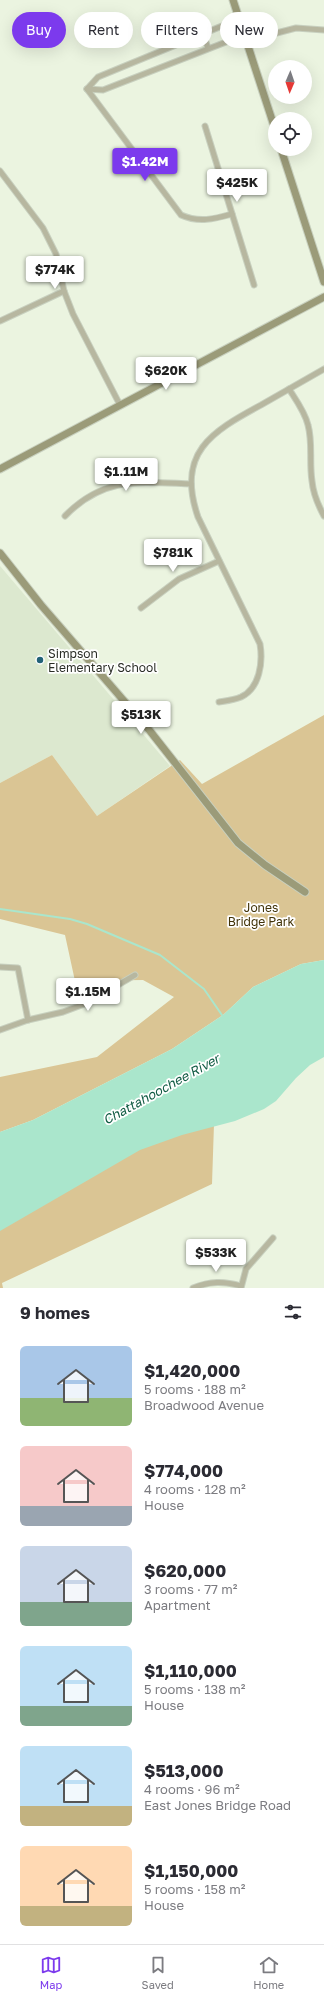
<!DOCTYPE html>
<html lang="en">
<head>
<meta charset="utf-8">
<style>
	body { margin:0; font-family:"Golos Text",sans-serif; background:#f2f2f3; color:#2b2b33; height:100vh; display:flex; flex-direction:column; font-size:15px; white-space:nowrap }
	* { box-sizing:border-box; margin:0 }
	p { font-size:13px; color:#7c7c81 }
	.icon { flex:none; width:22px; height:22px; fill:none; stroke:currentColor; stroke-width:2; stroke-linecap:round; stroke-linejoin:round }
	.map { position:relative; height:1288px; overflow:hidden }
	.panel { display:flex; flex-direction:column; background:#fff; flex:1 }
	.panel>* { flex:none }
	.hud { position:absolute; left:12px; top:12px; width:300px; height:36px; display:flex; gap:8px }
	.needle { width:26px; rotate:182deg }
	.fabs { position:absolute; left:268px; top:60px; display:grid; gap:8px }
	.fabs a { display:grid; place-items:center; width:44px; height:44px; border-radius:50%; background:#fff; box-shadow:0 4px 16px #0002; font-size:20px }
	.price { position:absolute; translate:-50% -34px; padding:0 9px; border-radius:4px; background:#fff; color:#222; font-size:13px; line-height:26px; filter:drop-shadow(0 1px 2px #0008) }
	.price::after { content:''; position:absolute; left:50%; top:24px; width:12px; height:9px; margin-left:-6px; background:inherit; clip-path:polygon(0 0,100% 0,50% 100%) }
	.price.active { background:#7c3aed; color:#fff }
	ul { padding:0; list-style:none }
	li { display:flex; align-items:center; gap:12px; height:100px; padding:0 20px }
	li span { display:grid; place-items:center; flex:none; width:112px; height:80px; border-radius:6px; color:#555 }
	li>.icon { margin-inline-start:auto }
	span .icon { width:48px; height:48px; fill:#fffc; stroke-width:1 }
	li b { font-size:17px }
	h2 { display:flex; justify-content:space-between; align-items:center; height:48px; padding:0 20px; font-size:17px }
	.tag { padding:0 14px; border-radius:18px; background:#fff; box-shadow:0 4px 16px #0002; font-size:14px; line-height:36px }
	.tag.active { background:#7c3aed; color:#fff }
	.tab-bar { display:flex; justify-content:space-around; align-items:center; height:56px; border-top:1px solid #e1e1e2; background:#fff; font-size:11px; color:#7c7c81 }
	.tab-bar a { display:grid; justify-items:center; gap:2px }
	.tab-bar .active { color:#7c3aed }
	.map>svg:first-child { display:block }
	.built { fill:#dce8cf }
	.green { fill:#dac594 }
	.water { fill:#aae6cc }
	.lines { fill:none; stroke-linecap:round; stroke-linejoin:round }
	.stream { stroke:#aae6cc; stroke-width:2 }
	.street-casing { stroke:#c8d0bf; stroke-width:7 }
	.secondary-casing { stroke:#c8d0bf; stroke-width:9 }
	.street { stroke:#b7b7a0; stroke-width:5 }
	.secondary { stroke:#9b9b79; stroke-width:7 }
	.poi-dot { fill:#236278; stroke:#fff; stroke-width:1.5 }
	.labels { text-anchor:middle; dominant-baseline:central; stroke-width:3.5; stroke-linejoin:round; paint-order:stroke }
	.poi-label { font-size:12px; fill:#2a2d26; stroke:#fff; text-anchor:start }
	.park-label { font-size:12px; fill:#413308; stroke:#fff }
	.water-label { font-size:13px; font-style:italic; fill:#105b43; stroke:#fff }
</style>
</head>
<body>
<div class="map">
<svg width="324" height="1288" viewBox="0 0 324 1288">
	<rect width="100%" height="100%" fill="#ebf4e0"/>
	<path class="built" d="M0,566L170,766L97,816L52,755L0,783Z"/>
	<g class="green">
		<path d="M324,715V960L301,964L253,987L223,1015L172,1049L33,1120L0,1132V1077L97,1057L174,997L143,980L75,981L65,935L0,919V783L52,755L97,816L180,760L202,784Z"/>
		<path d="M215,1094L212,1184L2,1283L3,1288H0V1221Z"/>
	</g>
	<path class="water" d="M324,960V1057L310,1065L296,1078L276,1101L264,1109L235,1121L182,1135L140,1150L0,1231V1132L33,1120L172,1049L223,1015L253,987L301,964Z"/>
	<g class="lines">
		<path class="stream" d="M0,909L70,919L87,924L160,955L204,989L224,1018"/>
		<g class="street-casing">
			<g id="street">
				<path d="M203,34L208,48"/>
				<path d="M246,41L296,28L324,30"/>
				<path d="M87,89L181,215C199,223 214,219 232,214"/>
				<path d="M87,89L98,77L239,19"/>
				<path d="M87,89L103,90L244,35"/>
				<path d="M205,126L254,285"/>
				<path d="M0,171L43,228L56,254L64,291L73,314L120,405"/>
				<path d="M0,321L64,291"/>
				<path d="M289,389C296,400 305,412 308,425C313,443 309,462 312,481C313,492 318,505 324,516"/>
				<path d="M65,516C104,476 139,482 191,484"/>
				<path d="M141,608L179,579L219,561"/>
				<path d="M219,702C225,701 234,700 241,697C260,688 263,662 260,644L198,517C176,453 211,432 261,405C282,393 303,381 324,369"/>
				<path d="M0,967L18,968L28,1020"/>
				<path d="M0,1030L28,1020L63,1012L87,1003L135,975"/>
				<path d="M193,1288C210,1281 224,1281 241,1286"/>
				<path d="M241,1288L246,1269L273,1238"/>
			</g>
		</g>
		<g class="secondary-casing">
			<g id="secondary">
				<path d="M233,0L275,129"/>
				<path d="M281,149L324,282"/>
				<path d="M0,469L324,297"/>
				<path d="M0,553L41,605L150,731L238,843L265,865L305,892"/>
			</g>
		</g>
		<use href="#street" class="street"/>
		<use href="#secondary" class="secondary"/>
	</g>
	<circle class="poi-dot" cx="40" cy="660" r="4"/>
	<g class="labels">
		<g class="poi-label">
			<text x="48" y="653">Simpson<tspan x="48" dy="14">Elementary School</tspan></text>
		</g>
		<g class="park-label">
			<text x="261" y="907">Jones<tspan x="261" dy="14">Bridge Park</tspan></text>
		</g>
		<g class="water-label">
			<text transform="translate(161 1089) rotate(-29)">Chattahoochee River</text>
		</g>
	</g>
</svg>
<div class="fabs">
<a><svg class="needle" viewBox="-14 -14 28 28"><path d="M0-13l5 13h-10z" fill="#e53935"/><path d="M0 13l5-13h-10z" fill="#7c7c81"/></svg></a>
<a><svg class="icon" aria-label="locate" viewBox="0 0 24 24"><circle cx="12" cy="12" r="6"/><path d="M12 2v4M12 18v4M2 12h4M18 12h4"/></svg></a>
</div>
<b class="price active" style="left:145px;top:182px">$1.42M</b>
<b class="price" style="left:237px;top:203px">$425K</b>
<b class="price" style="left:55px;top:290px">$774K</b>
<b class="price" style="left:166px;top:391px">$620K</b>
<b class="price" style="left:126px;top:492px">$1.11M</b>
<b class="price" style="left:173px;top:573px">$781K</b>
<b class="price" style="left:141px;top:735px">$513K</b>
<b class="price" style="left:88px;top:1012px">$1.15M</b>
<b class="price" style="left:216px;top:1273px">$533K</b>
<div class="hud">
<a class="tag active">Buy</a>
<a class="tag">Rent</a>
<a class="tag">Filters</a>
<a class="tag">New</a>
</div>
</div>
<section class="panel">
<h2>9 homes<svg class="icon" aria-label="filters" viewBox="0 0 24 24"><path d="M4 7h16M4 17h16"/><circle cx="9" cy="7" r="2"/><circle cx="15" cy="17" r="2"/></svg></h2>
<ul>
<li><span style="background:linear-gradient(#a9c7e8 65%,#8fb573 0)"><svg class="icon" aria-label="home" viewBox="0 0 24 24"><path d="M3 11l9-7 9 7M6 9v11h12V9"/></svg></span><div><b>$1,420,000</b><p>5 rooms · 188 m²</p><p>Broadwood Avenue</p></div></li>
<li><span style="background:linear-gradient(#f6c9c9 75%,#9aa5b1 0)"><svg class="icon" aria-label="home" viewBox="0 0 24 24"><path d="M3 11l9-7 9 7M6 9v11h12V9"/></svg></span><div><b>$774,000</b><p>4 rooms · 128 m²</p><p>House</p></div></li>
<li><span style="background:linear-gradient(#c9d6e8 70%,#7fa58c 0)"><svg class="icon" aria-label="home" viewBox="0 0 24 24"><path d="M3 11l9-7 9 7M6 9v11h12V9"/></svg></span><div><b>$620,000</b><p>3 rooms · 77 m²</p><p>Apartment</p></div></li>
<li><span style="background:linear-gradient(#bfe0f5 75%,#7fa58c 0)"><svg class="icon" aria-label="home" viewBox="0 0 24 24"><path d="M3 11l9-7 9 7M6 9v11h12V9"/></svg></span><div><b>$1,110,000</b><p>5 rooms · 138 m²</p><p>House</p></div></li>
<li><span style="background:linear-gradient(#bfe0f5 75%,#c2b280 0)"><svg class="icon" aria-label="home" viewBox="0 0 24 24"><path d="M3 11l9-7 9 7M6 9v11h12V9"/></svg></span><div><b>$513,000</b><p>4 rooms · 96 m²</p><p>East Jones Bridge Road</p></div></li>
<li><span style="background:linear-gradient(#ffd9b3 75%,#c2b280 0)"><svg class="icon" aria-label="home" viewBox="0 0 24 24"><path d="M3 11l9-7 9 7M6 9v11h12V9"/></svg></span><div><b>$1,150,000</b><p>5 rooms · 158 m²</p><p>House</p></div></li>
</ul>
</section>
<nav class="tab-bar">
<a class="active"><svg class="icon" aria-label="map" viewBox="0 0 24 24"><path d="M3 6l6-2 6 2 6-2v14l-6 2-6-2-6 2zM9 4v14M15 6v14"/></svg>Map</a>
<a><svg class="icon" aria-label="saved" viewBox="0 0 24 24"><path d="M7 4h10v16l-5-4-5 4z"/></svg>Saved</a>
<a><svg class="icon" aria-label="home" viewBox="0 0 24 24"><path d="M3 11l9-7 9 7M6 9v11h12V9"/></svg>Home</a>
</nav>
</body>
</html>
